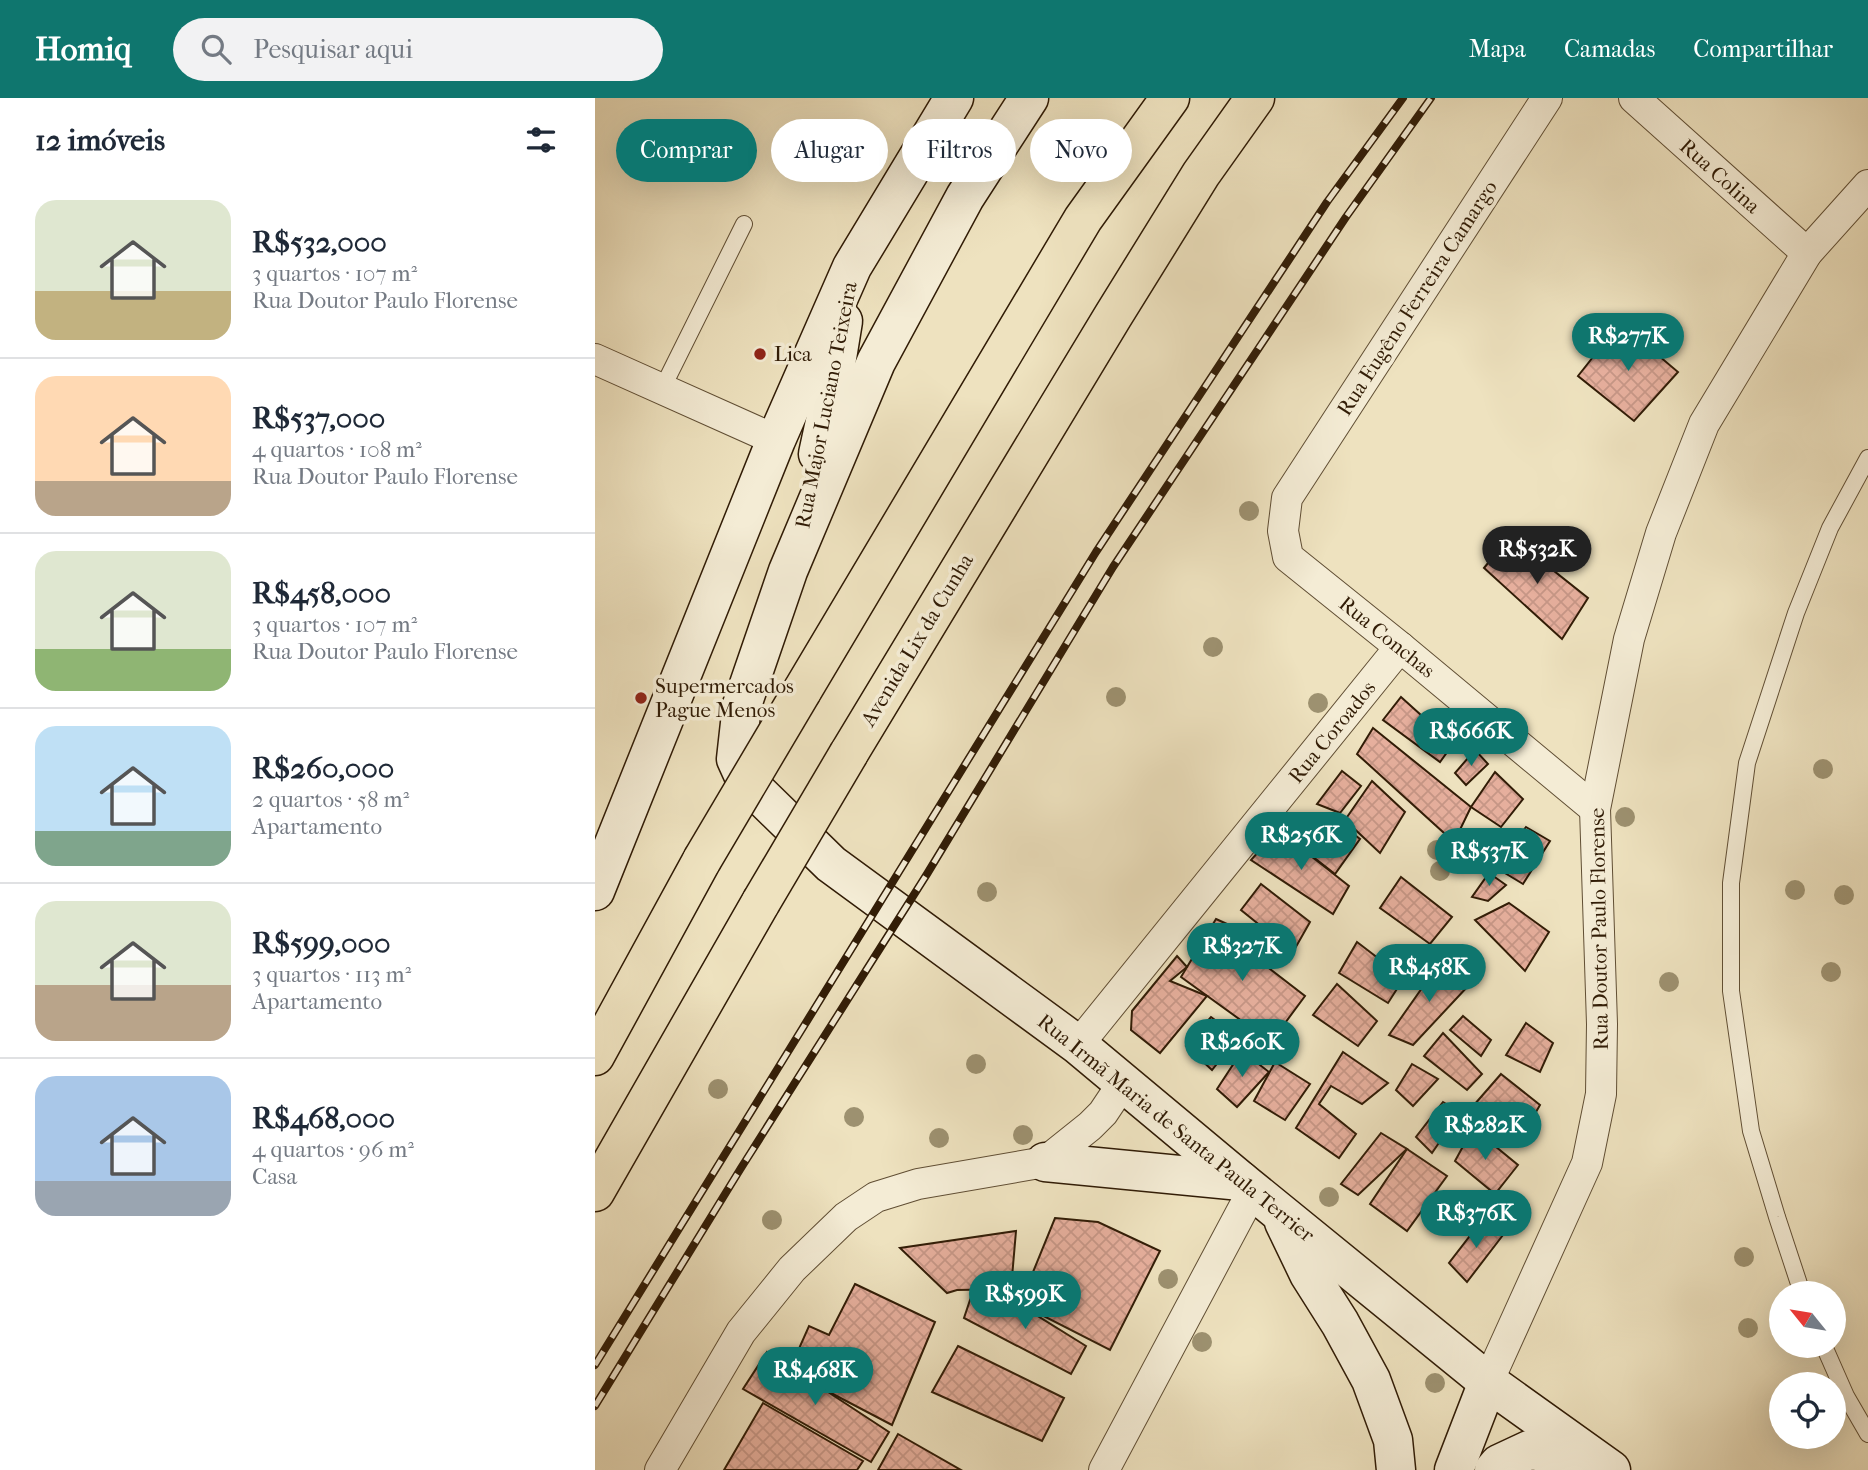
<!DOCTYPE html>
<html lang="pt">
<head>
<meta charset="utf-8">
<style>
	body { margin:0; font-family:"IM FELL French Canon",serif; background:#f2f2f3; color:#1f2937; height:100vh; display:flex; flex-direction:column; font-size:26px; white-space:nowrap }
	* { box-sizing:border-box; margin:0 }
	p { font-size:23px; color:#747a83 }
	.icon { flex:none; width:38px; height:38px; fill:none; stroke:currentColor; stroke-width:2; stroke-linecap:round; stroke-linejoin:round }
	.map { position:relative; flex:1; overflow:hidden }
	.drawer { display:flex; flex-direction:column; background:#fff; width:595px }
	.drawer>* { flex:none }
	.guide { position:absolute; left:21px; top:21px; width:665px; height:63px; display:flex; gap:14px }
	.needle { width:46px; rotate:300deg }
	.controls { position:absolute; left:1174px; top:1183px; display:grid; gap:14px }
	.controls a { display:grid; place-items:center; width:77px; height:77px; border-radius:50%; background:#fff; box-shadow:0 7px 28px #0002; font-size:35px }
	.price { position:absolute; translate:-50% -60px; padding:0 16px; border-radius:24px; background:#0f766e; color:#fff; font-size:23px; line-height:46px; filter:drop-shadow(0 2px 4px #0008) }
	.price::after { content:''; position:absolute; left:50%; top:42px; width:21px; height:16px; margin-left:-10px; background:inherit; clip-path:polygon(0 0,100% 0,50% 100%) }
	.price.on { background:#222; color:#fff }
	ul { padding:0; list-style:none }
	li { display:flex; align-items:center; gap:21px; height:175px; padding:0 35px }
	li+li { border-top:2px solid #e0e1e3 }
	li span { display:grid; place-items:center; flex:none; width:196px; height:140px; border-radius:21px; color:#555 }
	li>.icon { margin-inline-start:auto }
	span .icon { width:84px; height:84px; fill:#fffc; stroke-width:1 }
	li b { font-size:30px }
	h2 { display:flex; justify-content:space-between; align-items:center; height:84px; padding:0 35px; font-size:30px }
	.pill { padding:0 24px; border-radius:32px; background:#fff; box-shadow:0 7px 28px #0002; font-size:24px; line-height:63px }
	.pill.on { background:#0f766e; color:#fff }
	header { display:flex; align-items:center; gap:42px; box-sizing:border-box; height:98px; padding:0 35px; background:#0f766e; color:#fff }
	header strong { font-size:33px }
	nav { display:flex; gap:38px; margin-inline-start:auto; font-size:24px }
	.search { width:490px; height:63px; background:#f2f2f3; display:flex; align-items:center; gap:18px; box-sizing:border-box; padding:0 24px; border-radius:38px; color:#747a83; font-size:26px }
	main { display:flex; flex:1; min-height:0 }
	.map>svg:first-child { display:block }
	.building { fill:url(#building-cross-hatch); stroke:#311c06; stroke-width:2 }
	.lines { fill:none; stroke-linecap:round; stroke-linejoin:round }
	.service-casing { stroke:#604e34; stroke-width:18 }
	.minor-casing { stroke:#604e34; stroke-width:32 }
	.secondary-casing { stroke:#311c06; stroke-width:41 }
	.trunk-casing { stroke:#311c06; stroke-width:41 }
	.service { stroke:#f4ecd5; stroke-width:16 }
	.minor { stroke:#f4ecd5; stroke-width:30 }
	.secondary { stroke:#f4ecd5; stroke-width:38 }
	.trunk { stroke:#eee2bf; stroke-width:38 }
	.rail-casing { stroke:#311c06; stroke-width:8 }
	.rail { stroke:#f4ecd5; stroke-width:5; stroke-dasharray:16; stroke-linecap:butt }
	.trunk-bridge-casing { stroke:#311c06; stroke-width:41; stroke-linecap:butt }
	.trunk-bridge { stroke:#eee2bf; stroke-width:38 }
	.tree { fill:#9d9170 }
	.poi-dot { fill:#8f2418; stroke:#f4ecd5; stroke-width:2.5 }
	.labels { text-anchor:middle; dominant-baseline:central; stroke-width:7; stroke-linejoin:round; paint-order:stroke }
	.street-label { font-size:21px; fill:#311c06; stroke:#f4ecd5 }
	.poi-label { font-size:21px; fill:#311c06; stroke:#f4ecd5; text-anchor:start }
</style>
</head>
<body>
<header>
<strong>Homiq</strong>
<div class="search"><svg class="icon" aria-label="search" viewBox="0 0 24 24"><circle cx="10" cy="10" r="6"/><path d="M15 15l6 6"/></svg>Pesquisar aqui</div>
<nav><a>Mapa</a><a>Camadas</a><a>Compartilhar</a></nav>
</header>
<main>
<section class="drawer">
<h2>12 imóveis<svg class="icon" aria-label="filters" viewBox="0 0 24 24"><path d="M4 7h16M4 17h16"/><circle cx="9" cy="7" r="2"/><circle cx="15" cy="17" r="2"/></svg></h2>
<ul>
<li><span style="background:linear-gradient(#dfe7d0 65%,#c2b280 0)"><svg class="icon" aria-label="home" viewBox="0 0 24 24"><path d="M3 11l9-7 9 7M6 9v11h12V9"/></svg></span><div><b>R$532,000</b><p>3 quartos · 107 m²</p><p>Rua Doutor Paulo Florense</p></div></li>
<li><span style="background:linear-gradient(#ffd9b3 75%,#b9a48a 0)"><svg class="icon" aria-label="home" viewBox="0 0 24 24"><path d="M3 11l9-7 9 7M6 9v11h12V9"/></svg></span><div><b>R$537,000</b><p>4 quartos · 108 m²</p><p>Rua Doutor Paulo Florense</p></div></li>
<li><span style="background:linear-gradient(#dfe7d0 70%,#8fb573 0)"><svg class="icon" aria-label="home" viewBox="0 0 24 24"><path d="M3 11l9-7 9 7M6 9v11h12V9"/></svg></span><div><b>R$458,000</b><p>3 quartos · 107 m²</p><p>Rua Doutor Paulo Florense</p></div></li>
<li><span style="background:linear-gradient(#bfe0f5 75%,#7fa58c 0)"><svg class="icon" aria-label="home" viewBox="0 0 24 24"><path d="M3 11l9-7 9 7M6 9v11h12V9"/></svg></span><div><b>R$260,000</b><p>2 quartos · 58 m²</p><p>Apartamento</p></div></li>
<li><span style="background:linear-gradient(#dfe7d0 60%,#b9a48a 0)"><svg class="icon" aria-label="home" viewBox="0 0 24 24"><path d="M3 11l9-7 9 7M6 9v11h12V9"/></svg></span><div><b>R$599,000</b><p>3 quartos · 113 m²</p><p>Apartamento</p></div></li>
<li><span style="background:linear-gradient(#a9c7e8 75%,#9aa5b1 0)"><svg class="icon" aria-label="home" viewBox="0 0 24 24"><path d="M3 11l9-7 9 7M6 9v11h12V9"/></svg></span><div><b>R$468,000</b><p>4 quartos · 96 m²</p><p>Casa</p></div></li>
</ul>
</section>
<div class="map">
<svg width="1273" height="1372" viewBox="0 0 1273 1372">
	<defs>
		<pattern id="building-cross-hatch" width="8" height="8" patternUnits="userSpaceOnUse" patternTransform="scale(1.75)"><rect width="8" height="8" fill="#e6af9d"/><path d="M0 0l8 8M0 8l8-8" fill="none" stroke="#c69686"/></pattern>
	</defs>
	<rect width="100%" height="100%" fill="#eee2bf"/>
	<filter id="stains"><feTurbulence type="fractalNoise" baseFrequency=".00286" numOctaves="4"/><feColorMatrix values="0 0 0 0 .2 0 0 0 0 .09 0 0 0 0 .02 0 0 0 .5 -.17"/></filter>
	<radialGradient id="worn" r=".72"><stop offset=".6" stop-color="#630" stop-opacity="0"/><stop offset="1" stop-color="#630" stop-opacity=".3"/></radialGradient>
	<g class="building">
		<path d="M1025,225L1083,274L1039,323L983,278Z"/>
		<path d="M915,438L993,500L967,541L889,470Z"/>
		<path d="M806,599L858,646L845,664L788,622Z"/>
		<path d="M778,630L876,709L859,744L762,656Z"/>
		<path d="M880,652L893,666L871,687L860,675Z"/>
		<path d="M747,673L766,688L745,715L722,706Z"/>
		<path d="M900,674L928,701L906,729L876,709Z"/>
		<path d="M777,683L810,714L785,755L750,722Z"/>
		<path d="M732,716L765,741L740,776L708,751Z"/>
		<path d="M931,729L955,743L928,786L900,769Z"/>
		<path d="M683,732L754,788L738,816L656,762Z"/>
		<path d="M885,735L905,747L890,767L871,753Z"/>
		<path d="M894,775L911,787L893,803L877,799Z"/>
		<path d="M806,779L857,819L835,846L785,810Z"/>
		<path d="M666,786L715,824L698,854L646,812Z"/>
		<path d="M914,805L954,834L930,873L880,822Z"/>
		<path d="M621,821L643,831L636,841L710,898L676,944L586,879Z"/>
		<path d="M762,844L809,880L793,905L744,875Z"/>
		<path d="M582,858L592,869L575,883L612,898L565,955L536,932L537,913Z"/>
		<path d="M846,863L874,887L818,947L794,937Z"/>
		<path d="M742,886L782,923L763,948L718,917Z"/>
		<path d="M868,918L896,942L886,958L855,932Z"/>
		<path d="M616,919L643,939L617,972L591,948Z"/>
		<path d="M931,925L958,945L945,974L911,957Z"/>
		<path d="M848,935L887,976L872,992L829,958Z"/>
		<path d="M647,953L674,974L642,1009L622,991Z"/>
		<path d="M748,954L793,985L767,1006L736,988L724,1006L761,1036L744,1060L701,1030Z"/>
		<path d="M680,964L715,986L690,1022L659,1003Z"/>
		<path d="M817,966L843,981L818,1008L801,992Z"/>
		<path d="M906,976L945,1007L923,1045L879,1007Z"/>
		<path d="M848,1004L865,1014L837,1055L821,1039Z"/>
		<path d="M878,1030L923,1067L900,1096L860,1063Z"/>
		<path d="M786,1035L812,1051L763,1097L746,1086Z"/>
		<path d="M812,1051L852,1078L812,1133L775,1106Z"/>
		<path d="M460,1120L503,1124L565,1153L515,1252L425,1206Z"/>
		<path d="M888,1121L908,1137L872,1184L854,1165Z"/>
		<path d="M421,1133L416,1191L362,1192L352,1195L305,1150Z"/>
		<path d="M260,1186L340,1224L297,1327L194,1273L214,1228L234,1237Z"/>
		<path d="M377,1196L417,1202L491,1248L476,1276L369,1220Z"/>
		<path d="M363,1248L469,1300L447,1343L337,1294Z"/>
		<path d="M172,1254L294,1334L276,1364L148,1291Z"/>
		<path d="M168,1305L268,1363L262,1372H129Z"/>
		<path d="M303,1336L366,1372H283Z"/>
	</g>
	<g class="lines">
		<g class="service-casing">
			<g id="service">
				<path d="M67,291L149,126"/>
				<path d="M1207,1195L1182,1119L1156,1033L1136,893V785L1152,665L1201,515L1235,430L1273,360"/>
				<path d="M1229,1248L1251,1298L1273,1336"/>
			</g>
		</g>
		<g class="minor-casing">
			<g id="minor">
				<path d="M952,0L692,400L688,433L693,459L805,549L1000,711"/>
				<path d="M1039,0L1212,155"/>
				<path d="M0,261L181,342"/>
				<path d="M483,947L805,549"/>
				<path d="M893,1284L992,1065L1006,996L1007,926L1000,711L1034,541L1066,435L1109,326L1212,155L1273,87"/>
				<path d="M65,1372L146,1234L197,1171L251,1119L281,1099L323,1086L450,1064L495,1028L508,1015L528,985"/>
				<path d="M509,1372L658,1092"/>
			</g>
		</g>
		<g class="secondary-casing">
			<g id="secondary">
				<path d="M434,0L370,99L281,264L193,473L147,607L141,661L151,683L236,766L483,947L646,1083L893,1284L1016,1372"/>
				<path d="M223,356L237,291L248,223"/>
				<path d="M0,793L181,342L257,169L359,0"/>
				<path d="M450,1064L646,1083"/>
				<path d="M689,1124L714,1176L745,1225L776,1282L798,1342L801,1372"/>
				<path d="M859,1372L893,1284"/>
				<path d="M899,1372L904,1366L934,1352L995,1360"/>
			</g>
		</g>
		<g class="trunk-casing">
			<g id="trunk">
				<path d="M207,593L488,121L575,0"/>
				<path d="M254,655L518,218L606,76L660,0"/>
				<path d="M0,958L107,762"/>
				<path d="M0,1094L166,804"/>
			</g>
		</g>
		<use href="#service" class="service"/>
		<use href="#minor" class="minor"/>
		<use href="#secondary" class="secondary"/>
		<use href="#trunk" class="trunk"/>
		<g class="rail-casing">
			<g id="rail">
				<path d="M0,1267L501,454L732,104L808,0"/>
				<path d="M0,1308L146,1070L332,776L518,469L751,119L836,0"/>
			</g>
		</g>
		<use href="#rail" class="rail"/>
		<g class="trunk-bridge-casing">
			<g id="trunk-bridge">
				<path d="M107,762L207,593"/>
				<path d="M166,804L254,655"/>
			</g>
		</g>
		<use href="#trunk-bridge" class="trunk-bridge"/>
	</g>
	<g class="tree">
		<circle cx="654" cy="413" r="10"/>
		<circle cx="618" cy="549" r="10"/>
		<circle cx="521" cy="599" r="10"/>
		<circle cx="723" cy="605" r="10"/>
		<circle cx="1228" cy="671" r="10"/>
		<circle cx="1030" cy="719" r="10"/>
		<circle cx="842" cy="752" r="10"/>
		<circle cx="845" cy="773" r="10"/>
		<circle cx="1200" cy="792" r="10"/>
		<circle cx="392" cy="794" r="10"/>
		<circle cx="1249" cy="797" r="10"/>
		<circle cx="1236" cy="874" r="10"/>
		<circle cx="1074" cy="884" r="10"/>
		<circle cx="381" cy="966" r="10"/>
		<circle cx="123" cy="991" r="10"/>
		<circle cx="259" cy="1019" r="10"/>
		<circle cx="428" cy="1037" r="10"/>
		<circle cx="344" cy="1040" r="10"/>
		<circle cx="734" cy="1099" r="10"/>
		<circle cx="177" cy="1122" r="10"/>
		<circle cx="1149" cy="1159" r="10"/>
		<circle cx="573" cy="1181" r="10"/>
		<circle cx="1153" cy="1230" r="10"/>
		<circle cx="607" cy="1244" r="10"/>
		<circle cx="840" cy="1285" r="10"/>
	</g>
	<g class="poi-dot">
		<circle cx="165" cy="256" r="7"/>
		<circle cx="46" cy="600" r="7"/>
	</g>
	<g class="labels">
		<g class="street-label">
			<text transform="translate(1125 78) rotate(42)">Rua Colina</text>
			<text transform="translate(822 200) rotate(-57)">Rua Eugêno Ferreira Camargo</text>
			<text transform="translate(231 307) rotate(-79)">Rua Major Luciano Teixeira</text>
			<text transform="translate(792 539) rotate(39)">Rua Conchas</text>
			<text transform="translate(322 542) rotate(-59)">Avenida Lix da Cunha</text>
			<text transform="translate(737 634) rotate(-51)">Rua Coroados</text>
			<text transform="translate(1004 831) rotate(-91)">Rua Doutor Paulo Florense</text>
			<text transform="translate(581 1030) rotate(39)">Rua Irmã Maria de Santa Paula Terrier</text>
		</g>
		<g class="poi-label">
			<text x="179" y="256">Lica</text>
			<text x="60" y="588">Supermercados<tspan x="60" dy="24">Pague Menos</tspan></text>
		</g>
	</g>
	<rect width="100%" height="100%" filter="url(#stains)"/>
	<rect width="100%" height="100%" fill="url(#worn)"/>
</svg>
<div class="controls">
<a><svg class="needle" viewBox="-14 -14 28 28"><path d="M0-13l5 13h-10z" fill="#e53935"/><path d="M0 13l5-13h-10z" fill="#747a83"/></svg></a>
<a><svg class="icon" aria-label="locate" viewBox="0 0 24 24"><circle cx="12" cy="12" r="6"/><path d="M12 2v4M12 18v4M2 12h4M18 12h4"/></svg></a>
</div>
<b class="price" style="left:1033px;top:275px">R$277K</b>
<b class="price on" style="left:942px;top:488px">R$532K</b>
<b class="price" style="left:876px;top:670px">R$666K</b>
<b class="price" style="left:706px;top:774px">R$256K</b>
<b class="price" style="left:894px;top:790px">R$537K</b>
<b class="price" style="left:647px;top:885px">R$327K</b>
<b class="price" style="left:834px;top:906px">R$458K</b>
<b class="price" style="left:647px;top:981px">R$260K</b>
<b class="price" style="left:890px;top:1064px">R$282K</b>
<b class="price" style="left:881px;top:1152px">R$376K</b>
<b class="price" style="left:430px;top:1233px">R$599K</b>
<b class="price" style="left:220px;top:1309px">R$468K</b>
<div class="guide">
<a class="pill on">Comprar</a>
<a class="pill">Alugar</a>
<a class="pill">Filtros</a>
<a class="pill">Novo</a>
</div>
</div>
</main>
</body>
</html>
